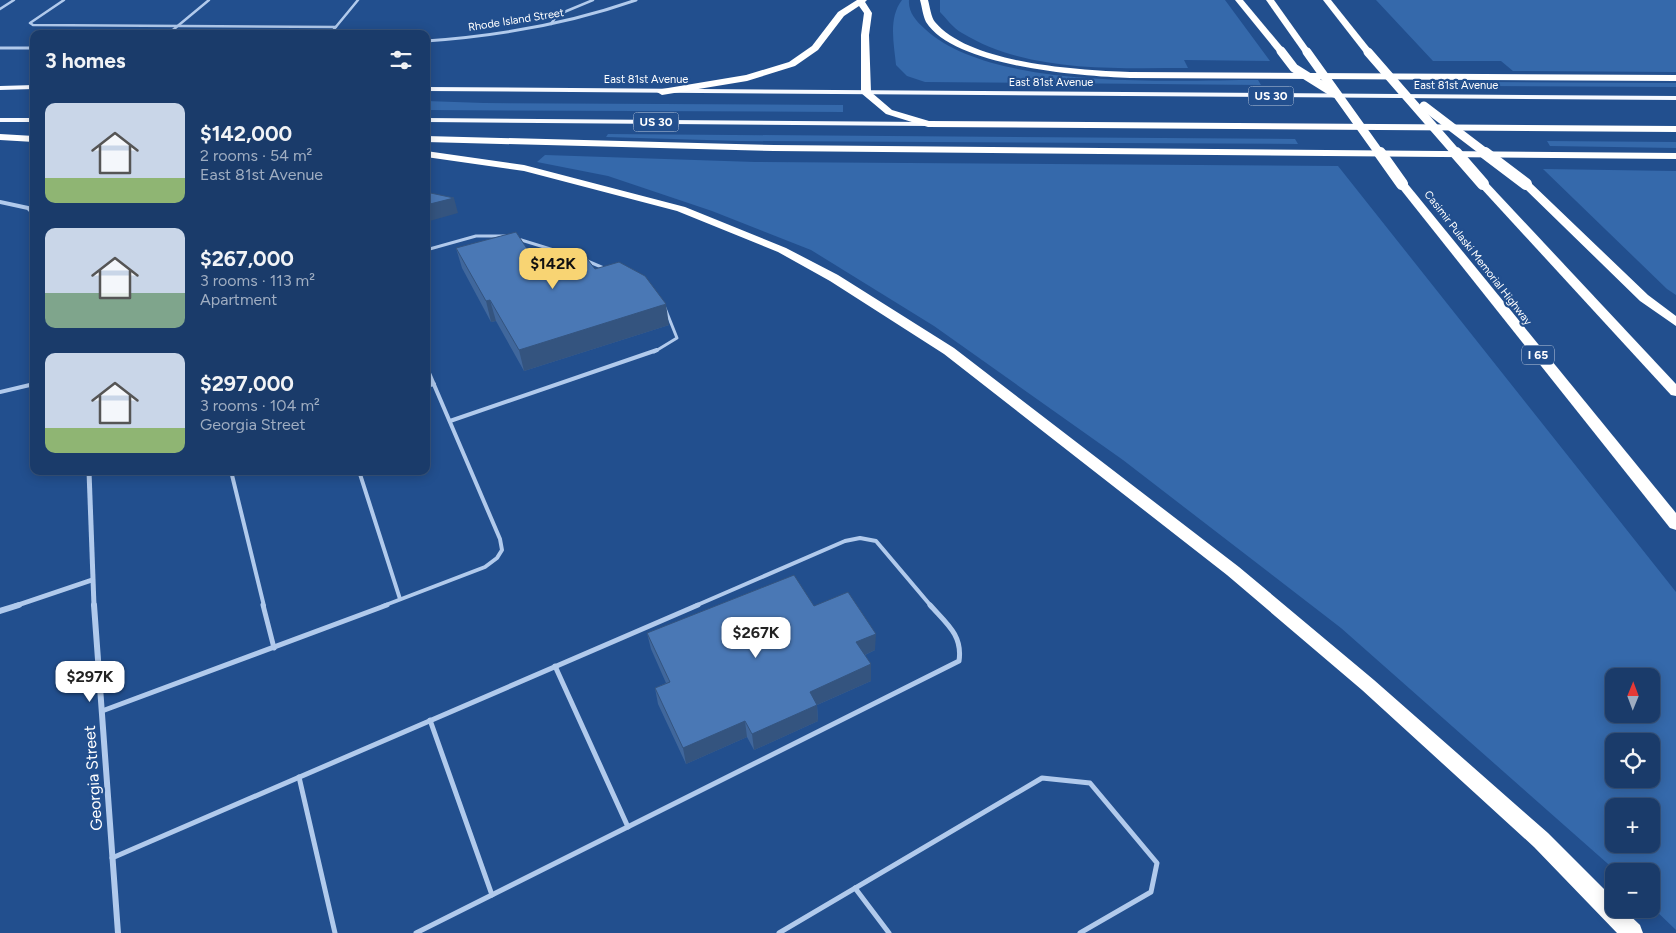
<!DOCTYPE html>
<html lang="en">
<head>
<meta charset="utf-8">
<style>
	body { margin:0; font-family:Figtree,sans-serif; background:#274672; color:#f1f3f6; height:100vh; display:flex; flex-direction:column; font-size:19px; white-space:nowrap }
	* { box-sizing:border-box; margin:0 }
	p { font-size:16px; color:#9fadc1 }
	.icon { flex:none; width:28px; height:28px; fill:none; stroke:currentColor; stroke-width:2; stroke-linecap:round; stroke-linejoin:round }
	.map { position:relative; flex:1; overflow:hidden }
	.panel { position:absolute; left:30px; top:30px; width:400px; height:445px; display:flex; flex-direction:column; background:#1a3b6a; border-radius:10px; box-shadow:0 2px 12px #0003,0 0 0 1px #38557e }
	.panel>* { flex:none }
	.needle { width:32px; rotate:1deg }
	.fabs { position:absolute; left:1605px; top:668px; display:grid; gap:10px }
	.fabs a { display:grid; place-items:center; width:55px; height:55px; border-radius:10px; background:#1a3b6a; box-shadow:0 2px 12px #0003,0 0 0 1px #38557e; font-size:25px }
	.price { position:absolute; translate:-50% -42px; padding:0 11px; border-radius:10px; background:#fff; color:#222; font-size:16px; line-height:32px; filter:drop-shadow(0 1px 2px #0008) }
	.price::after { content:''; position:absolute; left:50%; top:30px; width:15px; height:11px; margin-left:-8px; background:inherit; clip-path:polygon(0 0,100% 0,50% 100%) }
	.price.on { background:#f8d473; color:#111 }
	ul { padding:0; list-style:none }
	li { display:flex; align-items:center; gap:15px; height:125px; padding:0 15px }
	li span { display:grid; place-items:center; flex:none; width:140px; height:100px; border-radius:10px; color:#555 }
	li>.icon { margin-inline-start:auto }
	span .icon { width:60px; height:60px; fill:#fffc; stroke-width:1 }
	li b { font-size:21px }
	h2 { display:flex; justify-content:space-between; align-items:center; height:60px; padding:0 15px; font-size:21px }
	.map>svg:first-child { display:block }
	.green { fill:#3569ab; fill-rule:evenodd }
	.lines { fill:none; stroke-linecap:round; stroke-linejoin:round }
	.lane-far3 { stroke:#b1caec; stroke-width:2.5 }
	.lane-far2 { stroke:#b1caec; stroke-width:3 }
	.lane-far1 { stroke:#b1caec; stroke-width:4 }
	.lane { stroke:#b1caec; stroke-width:5 }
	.street-far3 { stroke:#b1caec; stroke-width:3 }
	.street-far2 { stroke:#b1caec; stroke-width:4 }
	.street-far1 { stroke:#b1caec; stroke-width:5 }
	.street { stroke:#b1caec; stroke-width:6 }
	.primary { fill:#f6f9ff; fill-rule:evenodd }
	.highway { fill:#fff; fill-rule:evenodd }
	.highway-bridge-far1 { stroke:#fff; stroke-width:9 }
	.highway-bridge { stroke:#fff; stroke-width:12 }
	.wall { fill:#40679c }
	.shaded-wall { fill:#34547f }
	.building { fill:#4a78b5; stroke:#34547f }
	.labels { text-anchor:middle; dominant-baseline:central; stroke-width:4.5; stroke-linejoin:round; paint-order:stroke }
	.far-street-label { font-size:11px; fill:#fff; stroke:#224f8e }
	.shield { fill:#224f8e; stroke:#bdcadd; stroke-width:1 }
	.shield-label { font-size:12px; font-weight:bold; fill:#fff }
	.near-street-label { font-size:16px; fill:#fff; stroke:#224f8e }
</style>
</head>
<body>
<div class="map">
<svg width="1676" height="933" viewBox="0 0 1676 933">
	<rect width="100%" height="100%" fill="#224f8e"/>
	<g class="green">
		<path d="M902,0H909C908,12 916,21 925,29C992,91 1170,80 1258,80L1261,85L925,82L907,76L896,65C894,44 888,18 902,0Z"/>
		<path d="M940,0H1225L1270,61L1184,60L1188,68C1114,68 1028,73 962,33C953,28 946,18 940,12Z"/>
		<path d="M1376,0H1676V72L1513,71L1501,61H1433Z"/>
		<path d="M1483,82L1676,83V87L1487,86Z"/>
		<path d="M426,101L484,103L843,105V112L426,110Z"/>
		<path d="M608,134L1295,139L1298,144L740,141L606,137Z"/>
		<path d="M1547,141L1676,142V148L1550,146Z"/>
		<path d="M545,155L755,162L1338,166L1676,592V930L1651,906V871H1616L1341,628L1123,460L934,326L811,250L712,211L608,176L537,162ZM1614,676H1651V714H1614ZM1614,741H1651V779H1614ZM1614,806H1651V844H1614Z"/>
		<path d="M1543,169L1676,171V295L1667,289Z"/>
	</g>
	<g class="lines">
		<g class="lane-far3">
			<path d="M64,0L30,23L33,25L336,27"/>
			<path d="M0,9L14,0"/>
			<path d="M551,24L557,15L593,0"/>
			<path d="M168,34L209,0"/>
			<path d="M330,34L358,0"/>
		</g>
		<g class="lane-far2">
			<path d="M518,239L573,256"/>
			<path d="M426,250L476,236H506"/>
			<path d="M585,260L606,269"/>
			<path d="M654,352L677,338L663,303"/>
		</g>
		<g class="lane-far1">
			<path d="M426,386L434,384"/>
			<path d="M0,392L34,384"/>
			<path d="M450,421L657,350"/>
			<path d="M231,471L264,606"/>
			<path d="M359,471L400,599"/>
			<path d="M383,606L485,567L497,558L502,550L500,539L426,366"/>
			<path d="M695,606L845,541L860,538L876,541L931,606"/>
		</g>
		<g class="lane">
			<path d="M263,605L274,648"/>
			<path d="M555,666L628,827"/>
			<path d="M102,711L387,605"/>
			<path d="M430,720L492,895"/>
			<path d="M299,777L335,933"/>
			<path d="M112,858L698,605"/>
			<path d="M855,888L889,933"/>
			<path d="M416,933L959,661C963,635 946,623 930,605"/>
			<path d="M779,933L1042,778L1090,783L1157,863L1151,892L1080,933"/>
		</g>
		<g class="street-far3">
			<path d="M426,41C498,36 568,24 636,0"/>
			<path d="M0,48H34"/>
		</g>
		<path class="street-far2" d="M0,202L28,208L34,214"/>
		<g class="street-far1">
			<path d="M89,471L94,606"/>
			<path d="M15,606L92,580"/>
		</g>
		<g class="street">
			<path d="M94,605L118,933"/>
			<path d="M0,611L19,605"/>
		</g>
		<g class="primary">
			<path d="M34,85V89L0,90V86Z"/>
			<path d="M426,87L1676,96V100L426,91Z"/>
			<rect x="0" y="118" width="34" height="4"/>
			<path d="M426,118L928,122L932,124L928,126L426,122Z"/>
		</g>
		<g class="highway">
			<path d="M857,0H867L865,2L872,13L869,35L871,92L892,110L929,121L1676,126V132L928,127L886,114L861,93V35L864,13L859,6L844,16L818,50L795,66L747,81L662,95L657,92L662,89L746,75L789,62L812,46L838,12Z"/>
			<path d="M920,0H928C930,7 931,17 935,22C970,64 1078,70 1130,72L1676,75V81L1130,78C1082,76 954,67 926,22C923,16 922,7 920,0Z"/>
			<path d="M1235,0H1243L1284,49V53H1278Z"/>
			<path d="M1266,0H1274L1311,52L1310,54H1304Z"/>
			<path d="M1323,0H1331L1371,50V54H1365Z"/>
			<path d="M0,134L34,136V142L0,140Z"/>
			<path d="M426,136L774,145L1676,153V159L774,151L426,142Z"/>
			<path d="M426,151L524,165L685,207L786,248L838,275L954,348L1239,567L1374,680L1548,833L1614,899V909H1623L1640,925L1643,933H1617L1534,847L1362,690L1227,575L944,354L830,281L778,252L677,211L524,171L426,157Z"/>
			<path d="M1402,181L1406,182L1676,513V530L1670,528L1398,186V182Z"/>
			<path d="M1483,181L1487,182L1676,384V396L1671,395L1479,186V182Z"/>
			<path d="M1526,181L1530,182L1648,295L1676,316V326L1640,301L1522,186V182Z"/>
		</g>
		<g class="highway-bridge-far1">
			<path d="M1281,51L1294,68L1334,93"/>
			<path d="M1307,52L1380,154"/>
			<path d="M1368,52L1457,154"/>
			<path d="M1424,106L1487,154"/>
		</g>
		<g class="highway-bridge">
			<path d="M1380,153L1402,184"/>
			<path d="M1456,153L1483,184"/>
			<path d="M1485,153L1526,184"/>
		</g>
	</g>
	<g class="wall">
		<path d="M456,248L537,264L595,269L669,325L524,371L496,321L491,322L462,268Z"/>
		<path d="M814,606L875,650L865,655L871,681L817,705L818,721L754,750L747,737L686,764L658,704L655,688L666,683L651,649L647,633Z"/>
	</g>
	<g class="shaded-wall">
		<path d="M454,198L458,213L426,222V205Z"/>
		<path d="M490,300L496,321L491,322L486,301Z"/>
		<path d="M666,304L669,325L524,371L519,350Z"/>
		<path d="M876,634L875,650L856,659V642Z"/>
		<path d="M871,664V681L810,708V692Z"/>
		<path d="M817,705L818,721L754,750L752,734Z"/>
		<path d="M745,721L747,737L686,764L683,748Z"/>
	</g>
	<g class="building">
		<path d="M426,192L454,198L426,205Z"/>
		<path d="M516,232L537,264L581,251L595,269L619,262L645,276L666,304L519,350L490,300L486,301L456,248Z"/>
		<path d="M794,575L814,606L848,592L876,634L856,642L871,664L810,692L817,705L752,734L745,721L683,748L655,688L670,682L647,633Z"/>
	</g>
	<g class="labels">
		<g class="far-street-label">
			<text transform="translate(516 20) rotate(-9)">Rhode Island Street</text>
			<text x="646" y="79">East 81st Avenue</text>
			<text x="1051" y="82">East 81st Avenue</text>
			<text x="1456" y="85">East 81st Avenue</text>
			<text transform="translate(1478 258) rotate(52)">Casimir Pulaski Memorial Highway</text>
		</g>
		<g class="shield">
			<rect x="1248.5" y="86.5" width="45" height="19" rx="4"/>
			<rect x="633.5" y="112.5" width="45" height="19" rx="4"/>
			<rect x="1522" y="345.5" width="32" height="19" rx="4"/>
		</g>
		<g class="shield-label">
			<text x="1271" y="96">US 30</text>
			<text x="656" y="122">US 30</text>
			<text x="1538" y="355">I 65</text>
		</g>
		<g class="near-street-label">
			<text transform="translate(93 778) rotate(-94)">Georgia Street</text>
		</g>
	</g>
</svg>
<div class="fabs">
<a><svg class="needle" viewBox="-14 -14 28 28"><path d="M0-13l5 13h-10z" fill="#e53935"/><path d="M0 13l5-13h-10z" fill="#9fadc1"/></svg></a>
<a><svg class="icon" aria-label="locate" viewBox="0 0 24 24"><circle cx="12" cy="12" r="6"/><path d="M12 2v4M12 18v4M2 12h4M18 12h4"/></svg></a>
<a>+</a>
<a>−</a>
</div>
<b class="price on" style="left:553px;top:290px">$142K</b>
<b class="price" style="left:756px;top:659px">$267K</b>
<b class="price" style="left:90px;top:703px">$297K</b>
<section class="panel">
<h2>3 homes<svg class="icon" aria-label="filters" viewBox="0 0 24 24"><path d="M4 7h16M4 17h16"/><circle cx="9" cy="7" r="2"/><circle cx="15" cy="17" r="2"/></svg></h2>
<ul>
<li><span style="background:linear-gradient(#c9d6e8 75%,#8fb573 0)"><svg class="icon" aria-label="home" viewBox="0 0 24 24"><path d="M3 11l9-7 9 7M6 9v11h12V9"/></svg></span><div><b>$142,000</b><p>2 rooms · 54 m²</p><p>East 81st Avenue</p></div></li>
<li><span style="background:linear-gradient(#c9d6e8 65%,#7fa58c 0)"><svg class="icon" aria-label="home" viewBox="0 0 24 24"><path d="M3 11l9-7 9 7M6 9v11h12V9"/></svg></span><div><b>$267,000</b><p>3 rooms · 113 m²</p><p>Apartment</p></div></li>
<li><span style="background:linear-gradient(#c9d6e8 75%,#8fb573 0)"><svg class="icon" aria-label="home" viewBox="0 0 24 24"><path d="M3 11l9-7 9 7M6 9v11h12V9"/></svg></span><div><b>$297,000</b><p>3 rooms · 104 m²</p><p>Georgia Street</p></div></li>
</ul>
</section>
</div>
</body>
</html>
